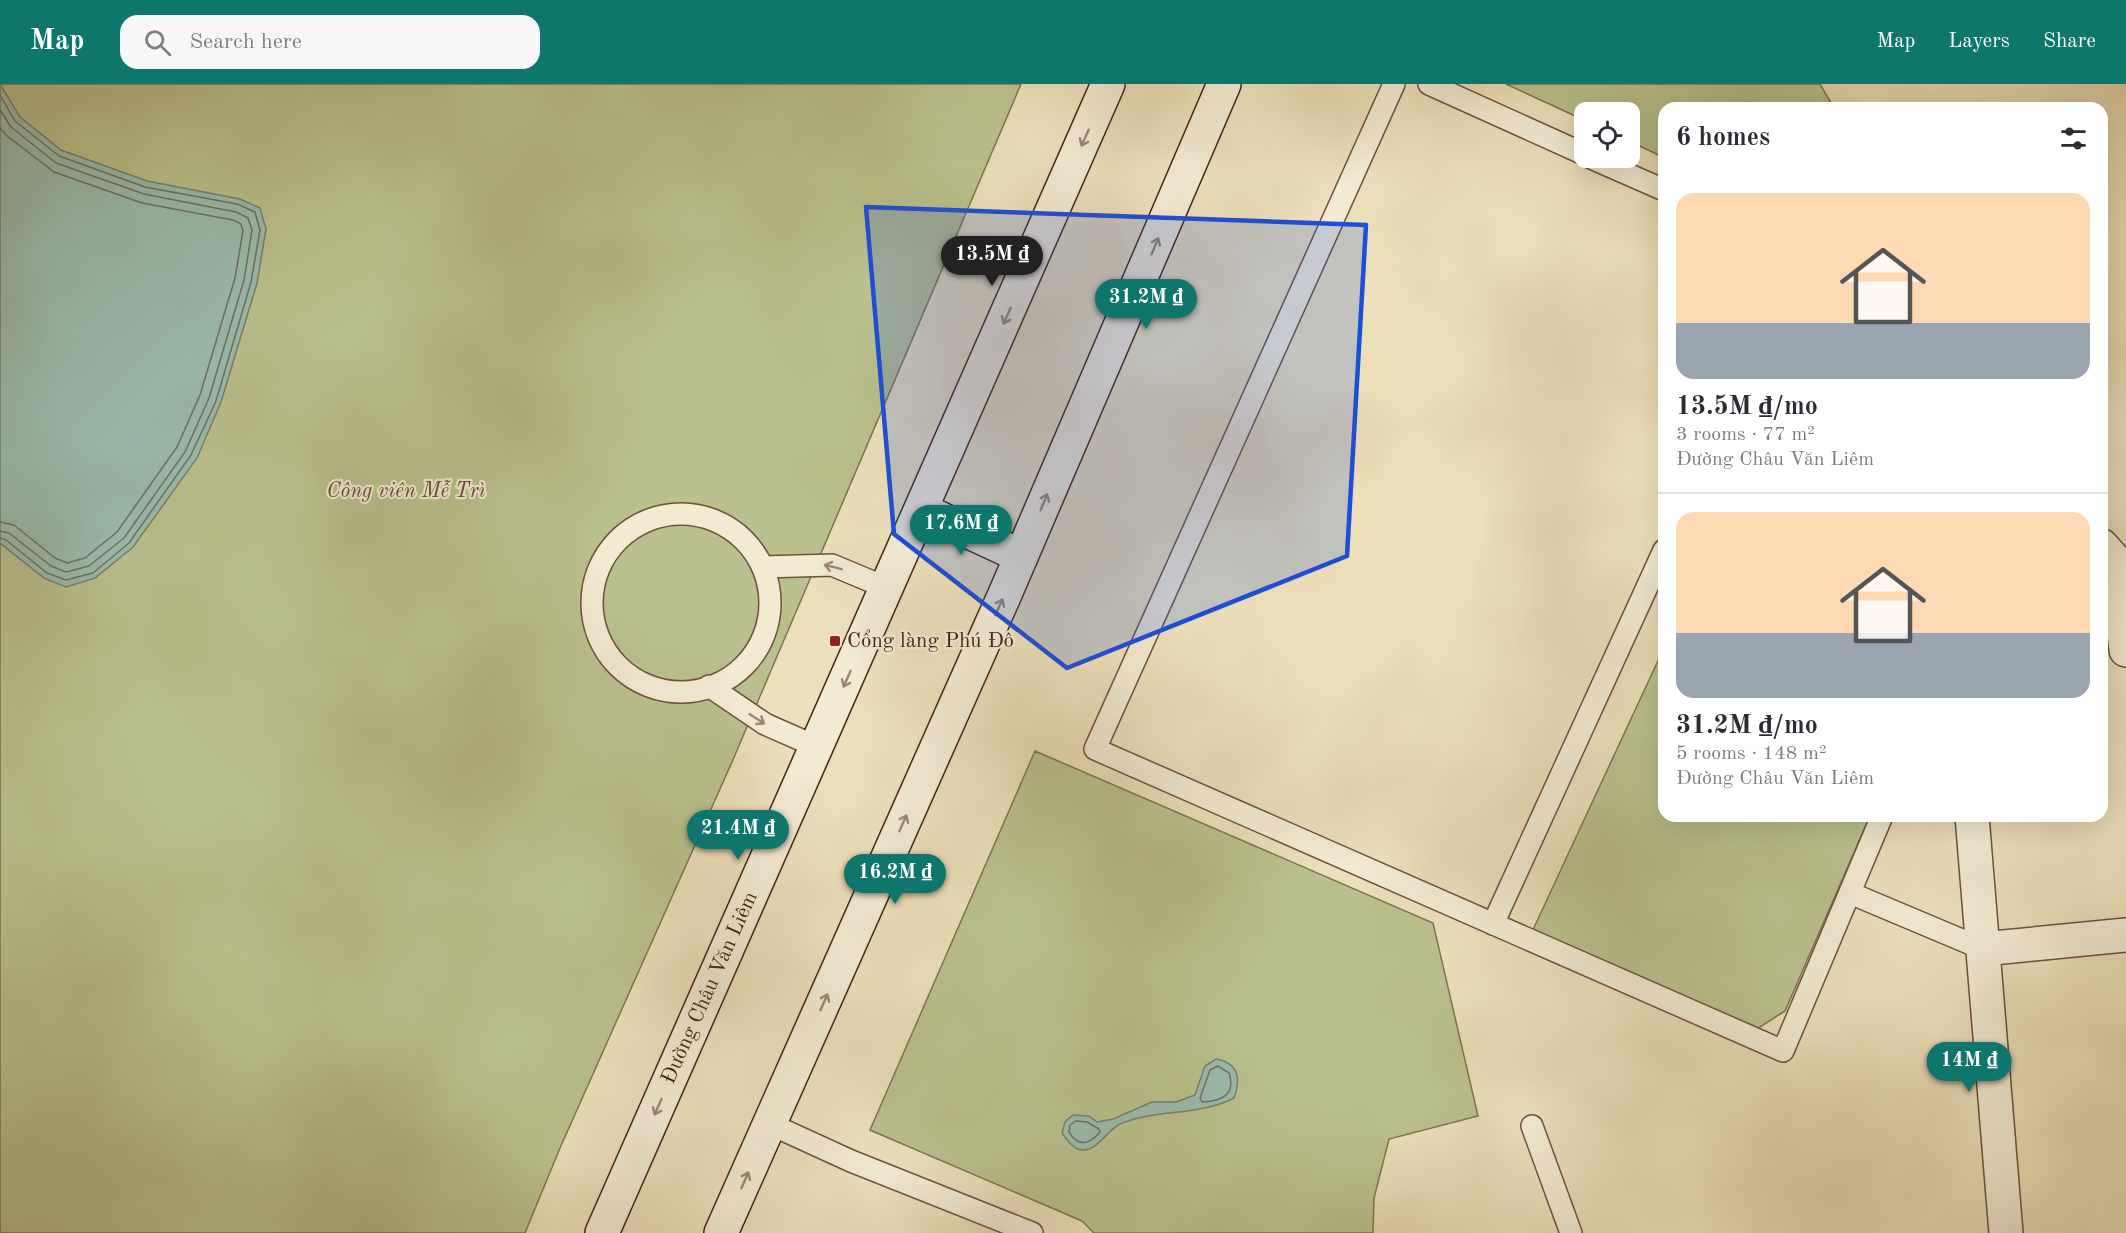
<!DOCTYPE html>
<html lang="en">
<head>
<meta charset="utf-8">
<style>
	body { margin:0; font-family:"Old Standard TT",serif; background:#f7f7f7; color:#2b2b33; height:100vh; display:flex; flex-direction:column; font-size:22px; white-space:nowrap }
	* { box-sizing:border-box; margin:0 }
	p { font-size:20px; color:#7c7c81 }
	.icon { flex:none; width:33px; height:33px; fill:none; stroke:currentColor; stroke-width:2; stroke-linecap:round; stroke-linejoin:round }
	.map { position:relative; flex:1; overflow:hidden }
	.panel { position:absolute; left:1658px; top:18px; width:450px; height:720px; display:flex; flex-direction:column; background:#fff; border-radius:18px; box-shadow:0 6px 24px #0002 }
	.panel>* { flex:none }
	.buttons { position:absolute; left:1574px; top:18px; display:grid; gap:12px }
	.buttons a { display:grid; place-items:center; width:66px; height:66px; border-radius:12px; background:#fff; box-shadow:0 6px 24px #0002; font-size:30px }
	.price { position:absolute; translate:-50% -51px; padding:0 14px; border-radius:21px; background:#0f766e; color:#fff; font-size:20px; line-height:39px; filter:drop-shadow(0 2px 3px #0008) }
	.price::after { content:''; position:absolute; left:50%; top:36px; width:18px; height:14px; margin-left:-9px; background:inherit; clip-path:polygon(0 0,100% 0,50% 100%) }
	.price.current { background:#222; color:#fff }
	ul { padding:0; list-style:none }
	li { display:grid; align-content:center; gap:12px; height:318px; padding:0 18px }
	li+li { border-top:2px solid #e1e1e2 }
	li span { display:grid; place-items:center; height:186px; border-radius:18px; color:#555 }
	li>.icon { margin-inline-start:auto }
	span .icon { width:108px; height:108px; fill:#fffc; stroke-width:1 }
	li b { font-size:26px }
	h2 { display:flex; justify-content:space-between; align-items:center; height:72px; padding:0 18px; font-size:26px }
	header { display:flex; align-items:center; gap:36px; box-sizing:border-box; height:84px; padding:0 30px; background:#0f766e; color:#fff }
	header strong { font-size:28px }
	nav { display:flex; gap:33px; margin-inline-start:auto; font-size:21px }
	.search { width:420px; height:54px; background:#f7f7f7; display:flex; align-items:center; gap:15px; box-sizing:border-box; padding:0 21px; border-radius:18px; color:#7c7c81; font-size:22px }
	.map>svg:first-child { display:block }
	.green { fill:#bac18e; stroke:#7f7250; stroke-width:1.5 }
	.water { fill:#99bdad; stroke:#777f6f; stroke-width:1.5 }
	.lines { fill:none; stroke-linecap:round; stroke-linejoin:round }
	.shore { stroke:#6e7060; stroke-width:1.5 }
	.service-casing { stroke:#6e513d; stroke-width:24 }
	.minor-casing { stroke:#6e513d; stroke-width:36 }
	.secondary-casing { stroke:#442213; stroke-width:36 }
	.service { stroke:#f3ead2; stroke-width:21 }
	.minor { stroke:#f3ead2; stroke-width:33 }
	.secondary { stroke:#f3ead2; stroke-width:33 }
	.oneway { stroke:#9c8672 }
	.marked { fill:#1d4ed8; fill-opacity:0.2; stroke:#1d4ed8; stroke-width:4.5; stroke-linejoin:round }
	.poi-dot { fill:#8f2418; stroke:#f3ead2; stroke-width:2 }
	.labels { text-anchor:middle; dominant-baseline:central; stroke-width:4.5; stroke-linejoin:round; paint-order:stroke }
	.park-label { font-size:21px; font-style:italic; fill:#624a32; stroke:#f3ead2 }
	.poi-label { font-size:21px; fill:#442213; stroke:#f3ead2; text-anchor:start }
	.street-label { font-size:21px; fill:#442213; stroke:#f3ead2 }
</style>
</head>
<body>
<header>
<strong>Map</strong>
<div class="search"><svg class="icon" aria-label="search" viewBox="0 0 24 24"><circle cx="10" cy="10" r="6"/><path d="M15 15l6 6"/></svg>Search here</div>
<nav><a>Map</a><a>Layers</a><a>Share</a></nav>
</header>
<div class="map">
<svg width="2126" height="1149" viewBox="0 0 2126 1149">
	<rect width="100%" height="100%" fill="#ecdfba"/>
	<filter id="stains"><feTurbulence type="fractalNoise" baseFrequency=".00333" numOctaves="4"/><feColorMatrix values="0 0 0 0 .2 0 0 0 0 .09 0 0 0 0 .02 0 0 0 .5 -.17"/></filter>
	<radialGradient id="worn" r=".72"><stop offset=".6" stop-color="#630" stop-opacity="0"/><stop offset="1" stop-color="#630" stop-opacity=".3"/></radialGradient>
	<g class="green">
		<path d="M0,0H1021L732,678L560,1064L525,1149H0Z"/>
		<path d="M1506,0H1820L1834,24H1664L1663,73L1629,57V28H1584V36Z"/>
		<path d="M1663,566L1664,732H1870L1785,927L1757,945L1531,850Z"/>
		<path d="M1035,667L1433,839L1478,1032L1389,1055L1374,1114L1373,1149H1094L1082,1137L870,1046Z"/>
	</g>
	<g class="water">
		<path d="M0,0L20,33L61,66L147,97L240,115L260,124L266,145L257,199L221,318L197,374L133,463L95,494L66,503L44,494L0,459Z"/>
		<path d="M1216,975C1239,979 1241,995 1234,1014C1200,1032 1155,1025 1120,1040C1107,1046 1098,1067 1082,1066C1073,1065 1067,1056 1062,1049L1065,1038L1073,1031L1089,1032L1097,1038L1113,1035L1152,1018H1176L1195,1011L1205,982Z"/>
	</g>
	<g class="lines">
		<g class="shore">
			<path d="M0,11L15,37L59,72L145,103L237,120L255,128L260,146L251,198L216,317L191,371L129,459L93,489L66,496L47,489L6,456L0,454"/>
			<path d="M0,26L11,43L56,79L144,110L236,128L248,134L252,146L244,196L209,314L185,368L124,454L89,482L66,488L51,482L9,449L0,447"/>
			<path d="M0,44L6,51L54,88L142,119L233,136L241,140L243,147L235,194L200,311L177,363L117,448L85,474L67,479L55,474L14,441L0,438"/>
			<path d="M1218,982L1229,989C1236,1011 1222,1017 1202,1018L1200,1014L1210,986Z"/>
			<path d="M1076,1037L1087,1038L1099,1045L1100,1048C1089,1061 1078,1063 1069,1048L1070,1041Z"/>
		</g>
		<g class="service-casing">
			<g id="service">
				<path d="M1394,0L1095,665L1783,967L1882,732"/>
				<path d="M1429,0L1584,70"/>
				<path d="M1591,74L1664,106"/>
				<circle cx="681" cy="519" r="89"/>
				<path d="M763,483L832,481L887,504"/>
				<path d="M709,602L765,640L817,663"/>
				<path d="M1850,809L1983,865"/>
				<path d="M1493,840L1664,466"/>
				<path d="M770,1040L851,1077L1032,1149"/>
				<path d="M1532,1042L1571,1149"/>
			</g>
		</g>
		<g class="minor-casing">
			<g id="minor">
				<path d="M2102,462L2116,478L2126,566"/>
				<path d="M1972,732L2006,1149"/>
				<path d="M1983,865L2126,851"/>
			</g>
		</g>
		<g class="secondary-casing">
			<g id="secondary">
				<path d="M922,426L1021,472"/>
				<path d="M602,1149L1108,0"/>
				<path d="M721,1149L1005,510L1224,0"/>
			</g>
		</g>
		<use href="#service" class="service"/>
		<use href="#minor" class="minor"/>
		<use href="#secondary" class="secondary"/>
	</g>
	<defs><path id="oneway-shaft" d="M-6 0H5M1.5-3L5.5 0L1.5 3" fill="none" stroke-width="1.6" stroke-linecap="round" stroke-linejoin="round" transform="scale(1.5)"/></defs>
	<g class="oneway">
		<use href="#oneway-shaft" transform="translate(1085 54) rotate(114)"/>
		<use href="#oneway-shaft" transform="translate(1155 162) rotate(-67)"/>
		<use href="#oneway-shaft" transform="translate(1007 232) rotate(114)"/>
		<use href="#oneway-shaft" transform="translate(1044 418) rotate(-67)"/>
		<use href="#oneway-shaft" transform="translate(833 483) rotate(-166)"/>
		<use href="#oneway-shaft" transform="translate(999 523) rotate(-66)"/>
		<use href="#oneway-shaft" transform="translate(847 595) rotate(114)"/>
		<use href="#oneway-shaft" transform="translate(757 635) rotate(33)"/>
		<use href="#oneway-shaft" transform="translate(903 739) rotate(-66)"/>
		<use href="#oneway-shaft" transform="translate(824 918) rotate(-66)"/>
		<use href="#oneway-shaft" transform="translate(658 1023) rotate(114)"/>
		<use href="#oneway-shaft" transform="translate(745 1096) rotate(-66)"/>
	</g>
	<path class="marked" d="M866,123L1366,141L1347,472L1067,584L894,450Z"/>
	<rect class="poi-dot" x="829" y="551" width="12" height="12" rx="3"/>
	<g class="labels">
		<g class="park-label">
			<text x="406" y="407">Công viên Mễ Trì</text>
		</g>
		<g class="poi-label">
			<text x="847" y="557">Cổng làng Phú Đô</text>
		</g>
		<g class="street-label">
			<text transform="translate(710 904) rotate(-66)">Đường Châu Văn Liêm</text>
		</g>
	</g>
	<rect width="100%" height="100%" filter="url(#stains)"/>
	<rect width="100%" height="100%" fill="url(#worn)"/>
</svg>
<div class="buttons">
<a><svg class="icon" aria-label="locate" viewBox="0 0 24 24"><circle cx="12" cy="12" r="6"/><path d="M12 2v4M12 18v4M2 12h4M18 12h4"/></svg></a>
</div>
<b class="price current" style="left:992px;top:203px">13.5M ₫</b>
<b class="price" style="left:1146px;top:246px">31.2M ₫</b>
<b class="price" style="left:961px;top:472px">17.6M ₫</b>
<b class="price" style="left:738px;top:777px">21.4M ₫</b>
<b class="price" style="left:895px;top:821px">16.2M ₫</b>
<b class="price" style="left:1969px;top:1009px">14M ₫</b>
<section class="panel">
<h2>6 homes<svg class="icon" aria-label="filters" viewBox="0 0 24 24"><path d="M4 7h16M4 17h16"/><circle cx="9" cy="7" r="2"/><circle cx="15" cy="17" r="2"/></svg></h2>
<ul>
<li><span style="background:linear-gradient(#ffd9b3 70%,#9aa5b1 0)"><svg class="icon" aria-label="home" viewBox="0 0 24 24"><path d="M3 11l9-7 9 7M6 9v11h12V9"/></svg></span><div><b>13.5M ₫/mo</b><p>3 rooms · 77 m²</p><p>Đường Châu Văn Liêm</p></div></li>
<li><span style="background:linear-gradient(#ffd9b3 65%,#9aa5b1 0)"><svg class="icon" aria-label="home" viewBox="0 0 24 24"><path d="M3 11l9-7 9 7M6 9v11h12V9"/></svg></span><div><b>31.2M ₫/mo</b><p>5 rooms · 148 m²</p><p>Đường Châu Văn Liêm</p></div></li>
</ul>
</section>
</div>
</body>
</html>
